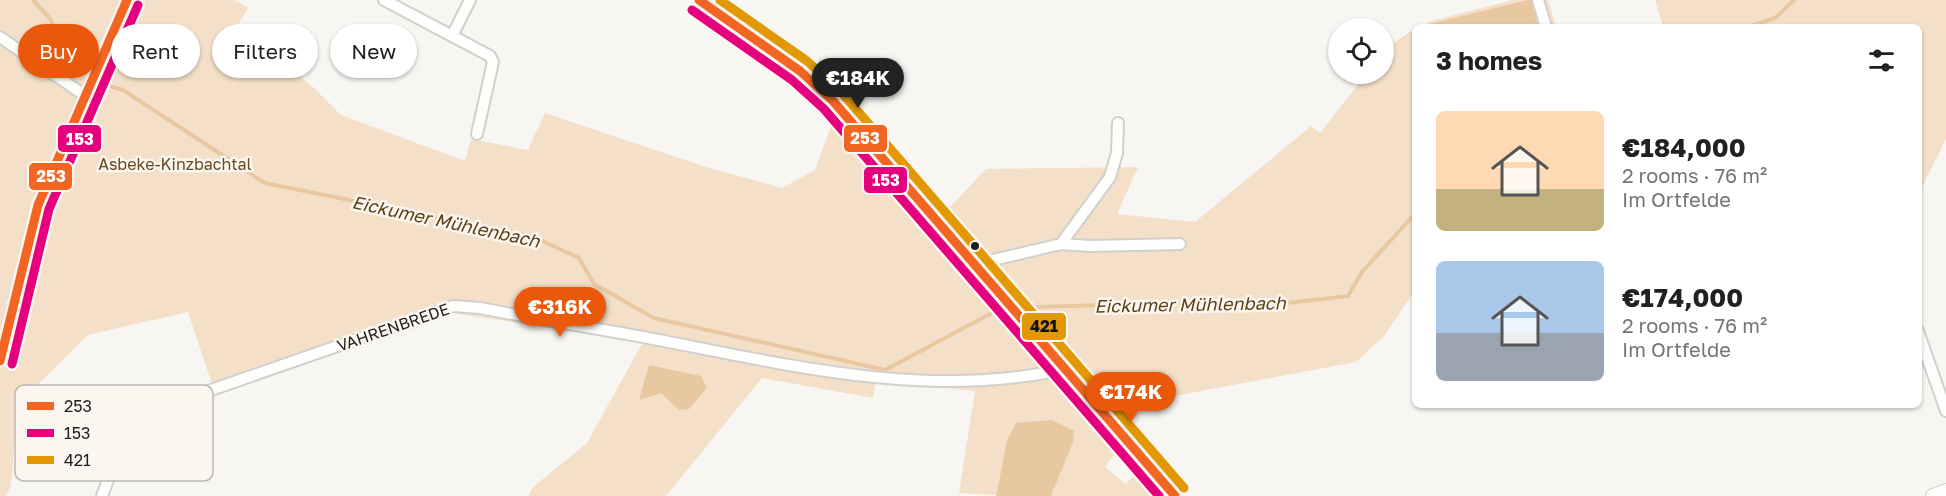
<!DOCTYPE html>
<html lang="en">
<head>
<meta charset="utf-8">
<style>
	body { margin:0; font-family:"Golos Text",sans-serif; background:#f2f2f2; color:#202124; height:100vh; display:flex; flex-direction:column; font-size:22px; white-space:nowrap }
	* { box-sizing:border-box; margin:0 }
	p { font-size:20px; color:#757577 }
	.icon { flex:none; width:33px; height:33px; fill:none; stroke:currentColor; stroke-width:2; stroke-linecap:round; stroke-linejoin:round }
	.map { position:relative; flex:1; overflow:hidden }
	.side { position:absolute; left:1412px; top:24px; width:510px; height:384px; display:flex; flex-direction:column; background:#fff; border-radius:9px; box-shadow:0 2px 4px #0004 }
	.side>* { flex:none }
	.top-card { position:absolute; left:18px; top:24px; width:570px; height:54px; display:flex; gap:12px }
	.buttons { position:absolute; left:1328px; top:18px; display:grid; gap:12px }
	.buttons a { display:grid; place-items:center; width:66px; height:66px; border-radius:50%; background:#fff; box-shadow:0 2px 4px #0004; font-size:30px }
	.price { position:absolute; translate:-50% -51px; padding:0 14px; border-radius:21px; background:#ea580c; color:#fff; font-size:20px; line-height:39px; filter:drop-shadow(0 2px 3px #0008) }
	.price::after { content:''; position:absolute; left:50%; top:36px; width:18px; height:14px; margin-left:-9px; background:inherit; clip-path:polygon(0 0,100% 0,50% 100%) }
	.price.current { background:#222; color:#fff }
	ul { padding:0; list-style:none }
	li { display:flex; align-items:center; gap:18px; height:150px; padding:0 24px }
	li span { display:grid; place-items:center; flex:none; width:168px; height:120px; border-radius:9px; color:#555 }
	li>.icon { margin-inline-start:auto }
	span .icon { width:72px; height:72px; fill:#fffc; stroke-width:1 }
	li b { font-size:26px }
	h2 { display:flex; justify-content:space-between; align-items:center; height:72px; padding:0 24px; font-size:26px }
	.chip { padding:0 21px; border-radius:27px; background:#fff; box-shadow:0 2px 4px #0004; font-size:21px; line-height:54px }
	.chip.current { background:#ea580c; color:#fff }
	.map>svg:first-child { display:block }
	.green { fill:#f4e0c8 }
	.water { fill:#e8c8a0 }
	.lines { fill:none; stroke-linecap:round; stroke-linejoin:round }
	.stream { stroke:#e8c8a0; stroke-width:4 }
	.street-casing { stroke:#d2d0cd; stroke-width:14 }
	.secondary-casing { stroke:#d2d0cd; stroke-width:16 }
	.street { stroke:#fefefd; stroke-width:10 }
	.secondary { stroke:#fefefd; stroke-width:14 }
	.bus-1-casing { stroke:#fbf6f0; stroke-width:14 }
	.bus-2-casing { stroke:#fbf6f0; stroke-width:14 }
	.bus-3-casing { stroke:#fbf6f0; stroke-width:14 }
	.bus-1 { stroke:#f26522; stroke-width:9 }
	.bus-2 { stroke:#e5007d; stroke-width:9 }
	.bus-3 { stroke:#e29803; stroke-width:9 }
	.bus-dot { fill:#211f1d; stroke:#fbf6f0; stroke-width:2 }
	.labels { text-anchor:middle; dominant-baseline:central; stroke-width:5; stroke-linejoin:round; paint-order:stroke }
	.park-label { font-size:16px; fill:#694a20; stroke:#fbf6f0 }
	.street-label { font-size:16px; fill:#211f1d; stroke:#fbf6f0 }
	.water-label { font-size:18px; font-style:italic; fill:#5e3f14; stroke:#fbf6f0 }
	.key { fill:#fbf6f0; stroke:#bab6b1; stroke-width:1.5 }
	.key-label { font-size:16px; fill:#211f1d }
	.line-badge { stroke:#fbf6f0; stroke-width:2 }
	.badge-label { font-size:16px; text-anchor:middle; font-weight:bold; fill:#fff }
	.pale-badge-label { font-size:16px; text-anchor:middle; font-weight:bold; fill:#111 }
</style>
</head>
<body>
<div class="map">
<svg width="1946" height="496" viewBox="0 0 1946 496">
	<rect width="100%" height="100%" fill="#f8f6f3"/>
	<g class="green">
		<path d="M0,0H235L248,8L238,25L313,87L341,115L465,161L471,139L528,150L545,113L706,167L782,188L815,170L834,118L932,226L986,169L1138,167L1117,214L1195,222L1311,126L1320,133L1366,74H1383V55L1396,41L1414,29V292L1384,336L1356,362L1120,406L1111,405L1113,411L1088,424L1115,453L1105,467L1126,484L1140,469L1163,496H1051L1060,473L1007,440L996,495L959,493L975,391L876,381L873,398L762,378L666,496H528L533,487L587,443L643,342L452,313L437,317L410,331L401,325L213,387L188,312L88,335L18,404L11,486L6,496H0Z"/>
		<path d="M1513,0H1548L1556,27H1419L1435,20Z"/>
		<path d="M1655,0H1946V139L1919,193L1918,27H1663Z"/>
	</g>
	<g class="water">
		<path d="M1528,0H1531L1538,27H1427L1429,24Z"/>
		<path d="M649,365L701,376L707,388L689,409L679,410L661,393L639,400Z"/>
		<path d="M1052,420L1074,431L1073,442L1051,496H996L1007,440L1016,423Z"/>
	</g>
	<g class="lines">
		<g class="stream">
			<path d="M33,0L51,20L62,54L79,70"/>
			<path d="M1748,27L1775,18L1794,0"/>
			<path d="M103,84L123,90L265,183L534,237L579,258L594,284L654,318L885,370L990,314"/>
			<path d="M1035,307L1177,303L1261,306L1348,296L1362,272L1414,215"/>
		</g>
		<g class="street-casing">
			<g id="street">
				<path d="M384,0L490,56L493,62L477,134"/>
				<path d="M699,0L800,71L833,101L1175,496"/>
				<path d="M1538,0L1546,27"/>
				<path d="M452,36L470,0"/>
				<path d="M0,37L84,95"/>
				<path d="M1061,244L1110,177L1117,153L1118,123"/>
				<path d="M976,264L1061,244L1090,246L1180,244"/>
				<path d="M1918,331L1946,411"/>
				<path d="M0,361L38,205L127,0"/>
				<path d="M102,496L127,428L131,420L139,415L453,306L480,308C541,320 603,329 664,341C796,367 932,399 1065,369"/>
			</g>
		</g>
		<g class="secondary-casing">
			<path id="secondary" d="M1933,496L1946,491"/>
		</g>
		<use href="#street" class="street"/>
		<use href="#secondary" class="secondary"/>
		<g class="bus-1-casing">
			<g id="bus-1">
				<path d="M699,0L800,71L833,101L1175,496"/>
				<path d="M0,361L38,205L127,0"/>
			</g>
		</g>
		<g class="bus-2-casing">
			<g id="bus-2">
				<path d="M692,10L792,80L824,109L1159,496"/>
				<path d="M12,364L49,209L138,5"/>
			</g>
		</g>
		<g class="bus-3-casing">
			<path id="bus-3" d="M720,0L807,61L842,93L1184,488"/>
		</g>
		<use href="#bus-1" class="bus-1"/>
		<use href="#bus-2" class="bus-2"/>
		<use href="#bus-3" class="bus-3"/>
	</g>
	<circle class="bus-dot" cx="975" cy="246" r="5"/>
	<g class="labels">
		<g class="park-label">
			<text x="175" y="164">Asbeke-Kinzbachtal</text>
		</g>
		<g class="street-label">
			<text transform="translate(393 327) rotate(-19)">VAHRENBREDE</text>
		</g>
		<g class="water-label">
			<text transform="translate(446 221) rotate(12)">Eickumer Mühlenbach</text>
			<text transform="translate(1190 304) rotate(-1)">Eickumer Mühlenbach</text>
		</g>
	</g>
	<rect x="15" y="385" width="198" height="96" rx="9" class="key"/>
	<rect x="27" y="402" width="27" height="8" fill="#f26522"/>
	<rect x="27" y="429" width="27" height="8" fill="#e5007d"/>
	<rect x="27" y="456" width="27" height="8" fill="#e29803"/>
	<g class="key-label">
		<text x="64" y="412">253</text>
		<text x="64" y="439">153</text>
		<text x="64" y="466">421</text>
	</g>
	<g class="line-badge">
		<rect x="843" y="124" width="45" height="29" rx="6" fill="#f26522"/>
		<rect x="57" y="124" width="45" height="29" rx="6" fill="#e5007d"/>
		<rect x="28" y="162" width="45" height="29" rx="6" fill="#f26522"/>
		<rect x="863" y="166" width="45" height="28" rx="6" fill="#e5007d"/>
		<rect x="1021" y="312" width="46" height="29" rx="6" fill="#e29803"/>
	</g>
	<g class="badge-label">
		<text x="865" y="144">253</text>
		<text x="80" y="145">153</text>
		<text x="51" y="182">253</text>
		<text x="886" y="186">153</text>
	</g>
	<g class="pale-badge-label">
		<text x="1044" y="332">421</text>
	</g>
</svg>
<div class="buttons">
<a><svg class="icon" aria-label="locate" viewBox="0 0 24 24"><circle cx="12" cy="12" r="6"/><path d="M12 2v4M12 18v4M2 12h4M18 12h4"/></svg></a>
</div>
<b class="price current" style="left:858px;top:109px">€184K</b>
<b class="price" style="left:560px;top:338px">€316K</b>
<b class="price" style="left:1131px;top:423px">€174K</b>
<div class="top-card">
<a class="chip current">Buy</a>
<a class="chip">Rent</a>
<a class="chip">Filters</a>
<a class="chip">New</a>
</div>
<section class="side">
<h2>3 homes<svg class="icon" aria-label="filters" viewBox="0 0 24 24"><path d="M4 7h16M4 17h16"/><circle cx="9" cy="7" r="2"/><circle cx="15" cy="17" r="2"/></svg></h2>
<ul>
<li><span style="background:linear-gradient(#ffd9b3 65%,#c2b280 0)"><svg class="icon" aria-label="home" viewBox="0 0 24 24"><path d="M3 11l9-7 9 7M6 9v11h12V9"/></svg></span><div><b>€184,000</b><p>2 rooms · 76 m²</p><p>Im Ortfelde</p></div></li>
<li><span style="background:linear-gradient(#a9c7e8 60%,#9aa5b1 0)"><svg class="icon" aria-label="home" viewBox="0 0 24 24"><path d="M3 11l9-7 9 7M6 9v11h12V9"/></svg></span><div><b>€174,000</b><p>2 rooms · 76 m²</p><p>Im Ortfelde</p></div></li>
</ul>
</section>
</div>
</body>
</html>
